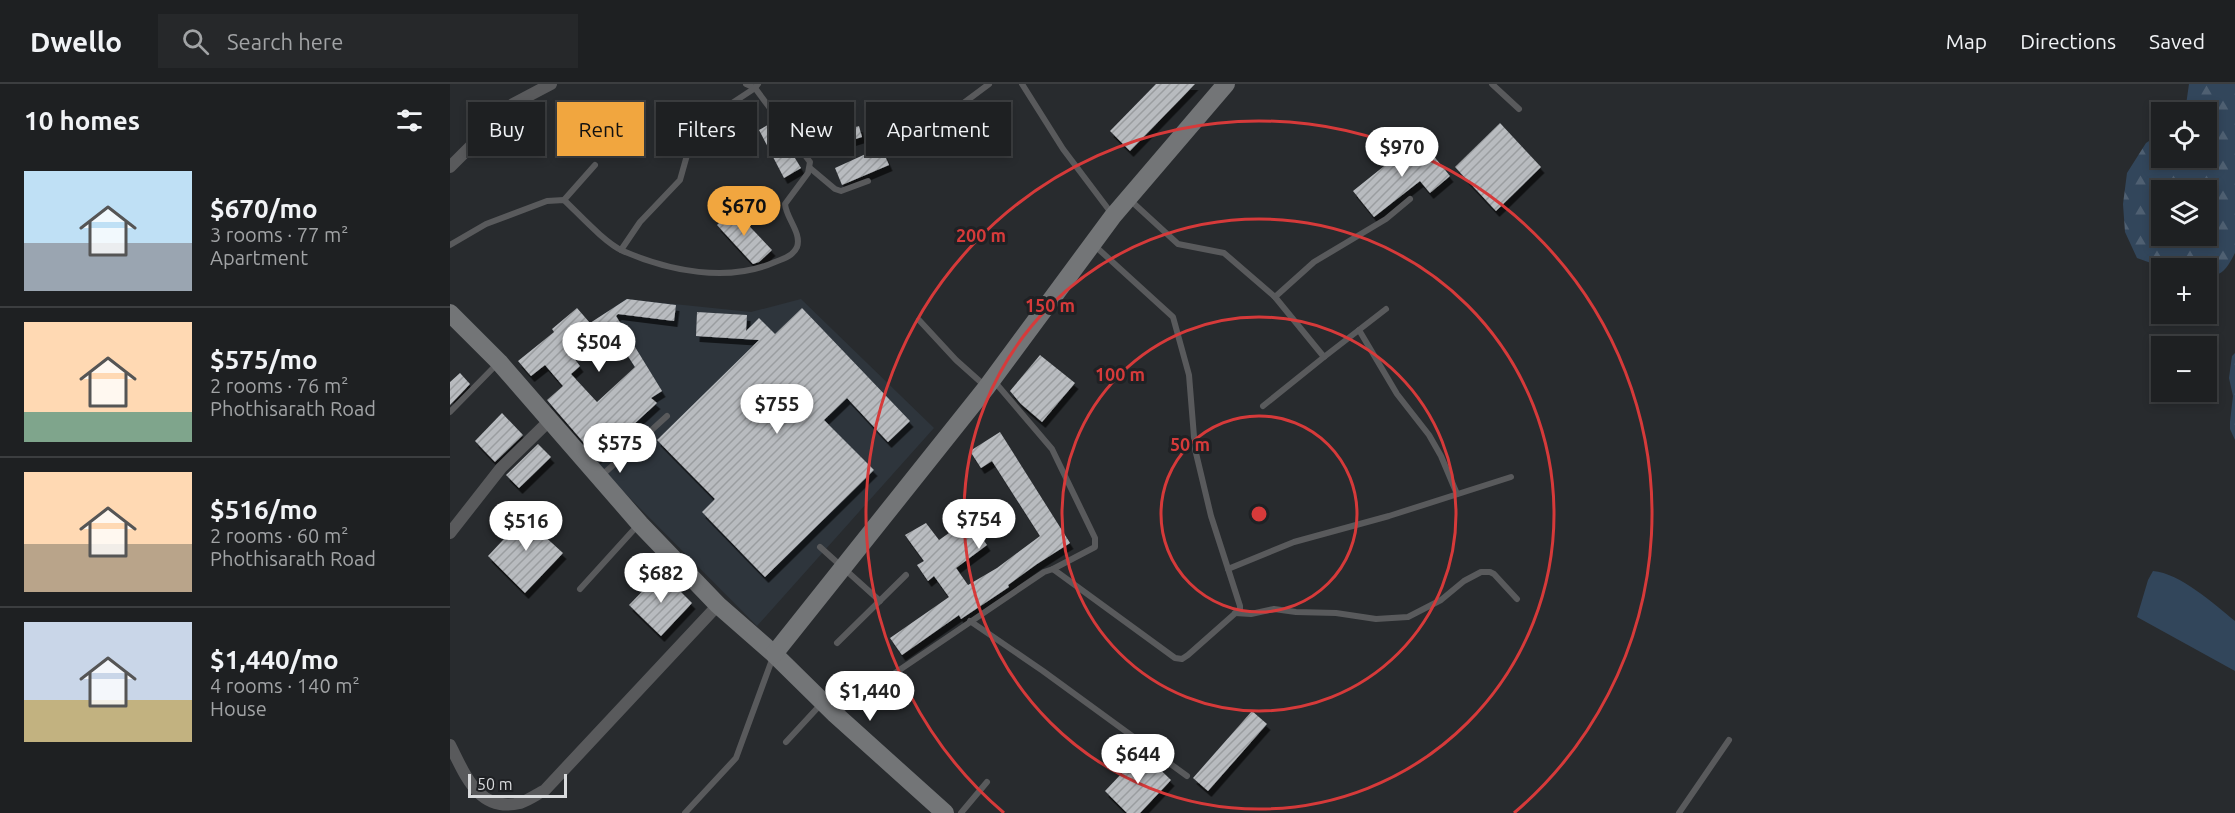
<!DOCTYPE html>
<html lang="en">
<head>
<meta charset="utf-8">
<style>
	body { margin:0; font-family:Ubuntu,sans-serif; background:#26282a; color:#f1f3f6; height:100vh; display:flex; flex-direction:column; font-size:22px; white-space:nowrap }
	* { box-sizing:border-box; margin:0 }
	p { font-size:20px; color:#a1a3a5 }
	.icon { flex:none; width:33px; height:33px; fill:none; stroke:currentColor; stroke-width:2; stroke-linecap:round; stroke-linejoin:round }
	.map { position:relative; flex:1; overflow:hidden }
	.details { display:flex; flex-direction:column; background:#1e2022; width:450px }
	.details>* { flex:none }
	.top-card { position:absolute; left:18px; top:18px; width:570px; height:54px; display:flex; gap:12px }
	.buttons { position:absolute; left:1701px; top:18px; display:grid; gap:12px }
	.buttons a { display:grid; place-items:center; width:66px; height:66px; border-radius:0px; background:#1e2022; box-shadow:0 3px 9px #0003,0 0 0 2px #3c3e40; font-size:30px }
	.scale { position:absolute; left:18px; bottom:15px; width:99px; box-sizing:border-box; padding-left:6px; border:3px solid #d9dbdd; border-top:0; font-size:16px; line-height:21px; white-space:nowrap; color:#d9dbdd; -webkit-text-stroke:4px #1f2124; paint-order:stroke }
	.price { position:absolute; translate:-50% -51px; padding:0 14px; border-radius:21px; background:#fff; color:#222; font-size:20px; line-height:39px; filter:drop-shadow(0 2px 3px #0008) }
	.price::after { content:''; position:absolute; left:50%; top:36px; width:18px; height:14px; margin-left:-9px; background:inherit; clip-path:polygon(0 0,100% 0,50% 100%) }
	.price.active { background:#f1a63f; color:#111 }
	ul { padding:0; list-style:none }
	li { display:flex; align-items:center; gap:18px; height:150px; padding:0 24px }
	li+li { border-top:2px solid #3c3e40 }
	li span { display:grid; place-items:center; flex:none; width:168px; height:120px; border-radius:0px; color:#555 }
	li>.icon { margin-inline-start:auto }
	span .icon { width:72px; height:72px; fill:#fffc; stroke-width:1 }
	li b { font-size:26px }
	h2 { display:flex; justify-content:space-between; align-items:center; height:72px; padding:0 24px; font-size:26px }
	.tag { padding:0 21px; border-radius:0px; background:#1e2022; box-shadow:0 3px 9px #0003,0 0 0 2px #3c3e40; font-size:21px; line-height:54px }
	.tag.active { background:#f1a63f; color:#111 }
	header { display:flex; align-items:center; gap:36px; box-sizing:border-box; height:84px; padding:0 30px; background:#1e2022; border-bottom:2px solid #3c3e40 }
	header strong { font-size:28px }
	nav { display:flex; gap:33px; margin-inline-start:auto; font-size:21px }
	.search { width:420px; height:54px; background:#26282a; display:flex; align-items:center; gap:15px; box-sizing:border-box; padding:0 21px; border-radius:0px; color:#a1a3a5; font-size:22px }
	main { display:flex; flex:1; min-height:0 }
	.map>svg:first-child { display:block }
	.built { fill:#2e353c }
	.grass { fill:#32465b }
	.forest { fill:url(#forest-firs); fill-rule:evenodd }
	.building { fill:url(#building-hatch); fill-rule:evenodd; filter:url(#shadow) }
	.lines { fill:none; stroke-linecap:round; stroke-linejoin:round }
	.lane { stroke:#595a5c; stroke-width:6 }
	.street { stroke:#595a5c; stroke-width:12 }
	.secondary { stroke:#737577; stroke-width:18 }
	.ring { fill:none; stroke:#d63a3a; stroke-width:3 }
	.centre { fill:#d63a3a; stroke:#1f2124; stroke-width:3 }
	.ring-label { font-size:18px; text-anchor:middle; font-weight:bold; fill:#d63a3a; stroke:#1f2124; stroke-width:6; stroke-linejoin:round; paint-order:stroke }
</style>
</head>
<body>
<header>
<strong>Dwello</strong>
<div class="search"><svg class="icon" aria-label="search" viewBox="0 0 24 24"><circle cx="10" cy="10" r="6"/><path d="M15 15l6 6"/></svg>Search here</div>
<nav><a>Map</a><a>Directions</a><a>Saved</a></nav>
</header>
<main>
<section class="details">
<h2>10 homes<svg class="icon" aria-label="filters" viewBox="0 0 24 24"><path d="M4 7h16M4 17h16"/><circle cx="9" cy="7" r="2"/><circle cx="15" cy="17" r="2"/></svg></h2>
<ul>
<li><span style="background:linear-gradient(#bfe0f5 60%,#9aa5b1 0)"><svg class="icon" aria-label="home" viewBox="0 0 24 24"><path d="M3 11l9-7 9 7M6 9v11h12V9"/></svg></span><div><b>$670/mo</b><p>3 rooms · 77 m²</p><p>Apartment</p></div></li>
<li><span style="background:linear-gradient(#ffd9b3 75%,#7fa58c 0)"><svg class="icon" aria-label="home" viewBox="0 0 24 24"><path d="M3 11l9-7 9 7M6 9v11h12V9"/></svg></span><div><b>$575/mo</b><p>2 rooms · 76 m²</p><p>Phothisarath Road</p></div></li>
<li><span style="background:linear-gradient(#ffd9b3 60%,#b9a48a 0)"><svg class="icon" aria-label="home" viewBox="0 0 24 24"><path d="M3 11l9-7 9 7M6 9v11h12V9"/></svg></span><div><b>$516/mo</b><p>2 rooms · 60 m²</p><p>Phothisarath Road</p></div></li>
<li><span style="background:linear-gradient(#c9d6e8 65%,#c2b280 0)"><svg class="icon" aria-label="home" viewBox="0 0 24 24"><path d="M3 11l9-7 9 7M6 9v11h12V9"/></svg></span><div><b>$1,440/mo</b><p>4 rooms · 140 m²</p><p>House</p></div></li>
</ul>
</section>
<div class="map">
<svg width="1785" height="729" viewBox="0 0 1785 729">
	<defs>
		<pattern id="forest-firs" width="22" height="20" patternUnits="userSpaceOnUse" patternTransform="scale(1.5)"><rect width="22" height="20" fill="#32465b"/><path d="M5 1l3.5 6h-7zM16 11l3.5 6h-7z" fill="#4f6072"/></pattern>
		<pattern id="building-hatch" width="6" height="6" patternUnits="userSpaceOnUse" patternTransform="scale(1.5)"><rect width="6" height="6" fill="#b8bbbf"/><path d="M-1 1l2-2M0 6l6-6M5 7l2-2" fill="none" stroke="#9a9da0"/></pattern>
		<filter id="shadow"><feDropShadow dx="3.5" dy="6" stdDeviation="0" flood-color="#0009"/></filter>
	</defs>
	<rect width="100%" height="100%" fill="#282b2e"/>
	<path class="built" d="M176,215L301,228L351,215L484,344L307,542L160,394L145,375L206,319L152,231Z"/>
	<path class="grass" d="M1703,487C1730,489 1764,520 1785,537V587L1687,533L1698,496Z"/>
	<g class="forest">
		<path d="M1739,0H1785V169C1778,182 1773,193 1757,192L1756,184H1715L1687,174L1675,148L1673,120L1677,89L1696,59L1711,49L1712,74H1756V28H1732L1736,21ZM1712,106H1756V152H1712Z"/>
		<path d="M1785,269V356L1780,345V338L1783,312L1779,294L1782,272Z"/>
	</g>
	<g class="building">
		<path d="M706,0H745L680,67L660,47Z"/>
		<path d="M323,38L351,84L334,94L309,46Z"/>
		<path d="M1050,39L1091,83L1046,127L1005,83Z"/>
		<path d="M409,42L412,53L383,62L379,51Z"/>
		<path d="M969,54L1000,92L980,109L970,97L924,133L903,107Z"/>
		<path d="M431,63L439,81L392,101L385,84Z"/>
		<path d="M283,125L322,166L309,178L303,180L267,141Z"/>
		<path d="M177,215L226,221L224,237L168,230L166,232L212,307L201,314L207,319L147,374L97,316L113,302L95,281L81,292L68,277L104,248L102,245L127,224L140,239ZM157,240L185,283L147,318L121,290L130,282L121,270Z"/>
		<path d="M352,224L460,337L438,358L397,314L374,336L424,386L315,493L252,428L265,415L207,356L309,256L246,252L247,228L297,231L296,247L309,234L325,250Z"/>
		<path d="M590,271L625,299L592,338L571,320L560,307Z"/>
		<path d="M10,289L20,300L0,321V298Z"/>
		<path d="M52,329L73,351L45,378L25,357Z"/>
		<path d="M550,348L620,459L587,480L558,501L559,503L511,535L509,531L452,571L440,554L499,513L484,492L478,497L467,481L474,477L455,451L476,439L489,456L519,435L537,461L506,484L518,501L547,484L590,452L542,377L531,384L520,367Z"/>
		<path d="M88,360L101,373L69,404L56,391Z"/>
		<path d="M83,424L99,440L91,449L113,469L75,509L38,472Z"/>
		<path d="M211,488L242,519L211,552L179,521Z"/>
		<path d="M802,627L817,640L758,707L743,694Z"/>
		<path d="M692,668L721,696L690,729H677L655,707Z"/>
	</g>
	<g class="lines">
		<g class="lane">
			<path d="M572,0L613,65L662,130"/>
			<path d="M1042,0L1069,25"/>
			<path d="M468,53L539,0"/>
			<path d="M360,84L385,105L391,107L418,97"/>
			<path d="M114,116L145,81"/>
			<path d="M680,116L728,160L774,169L825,213L874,273L936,225"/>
			<path d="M0,161L36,140L97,117L114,116C129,130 155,159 173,167C219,187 278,199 325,178C333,175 343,172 347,163C352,149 336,134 335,120L358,89L360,78L305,4L296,0"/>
			<path d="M171,166L190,138L230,96L241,57L255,37L305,4L308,0"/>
			<path d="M825,213L864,178L936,135L960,115"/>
			<path d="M469,236L506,276L534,301"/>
			<path d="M909,246L947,310L979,351L991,372L1007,410"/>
			<path d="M544,297L602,365L645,454V463L603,485"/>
			<path d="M813,322L874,273"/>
			<path d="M0,328L48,279"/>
			<path d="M150,393L217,332"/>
			<path d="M370,463L430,517"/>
			<path d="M778,485L844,458L939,432L1061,393"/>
			<path d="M130,505L188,441"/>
			<path d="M785,529L801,530L824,525L846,528L886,529L926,535L958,533L991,516L1014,497L1031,488H1040L1044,490L1067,515"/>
			<path d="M520,537L593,587L737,692"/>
			<path d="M387,559L456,491"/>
			<path d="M386,629L594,488L603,485L725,574L732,575L738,571L790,525V522L761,432L745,365L739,291L723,233L645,162"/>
			<path d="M336,658L372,619"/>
			<path d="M235,729L286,674L323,573"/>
			<path d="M511,729L537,698"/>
			<path d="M1229,729L1279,656"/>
		</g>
		<g class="street">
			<path d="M0,83L63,20L101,0"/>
			<path d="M0,449L51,384L99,337"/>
			<path d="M0,661C15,690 28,729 70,719C79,716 87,710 95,706L268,521"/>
		</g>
		<g class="secondary">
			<path d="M0,229L49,278L190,440L268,521L324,570L385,630L495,729"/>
			<path d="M324,570L536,304L663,132L776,0"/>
		</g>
	</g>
	<g class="ring">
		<circle cx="809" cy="430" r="98"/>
		<circle cx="809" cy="430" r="197"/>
		<circle cx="809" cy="430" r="295"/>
		<path d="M554 729A393 393 0 1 1 1064 729"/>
	</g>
	<circle cx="809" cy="430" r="9" class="centre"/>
	<g class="ring-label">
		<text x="531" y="158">200 m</text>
		<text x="600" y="228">150 m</text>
		<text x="670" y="297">100 m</text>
		<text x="740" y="367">50 m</text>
	</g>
</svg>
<div class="buttons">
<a><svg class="icon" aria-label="locate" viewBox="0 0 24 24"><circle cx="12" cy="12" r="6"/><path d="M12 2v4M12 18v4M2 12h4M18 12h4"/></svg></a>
<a><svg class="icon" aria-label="layers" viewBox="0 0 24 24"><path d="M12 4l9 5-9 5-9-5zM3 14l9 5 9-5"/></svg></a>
<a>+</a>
<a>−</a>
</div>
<div class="scale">50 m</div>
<b class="price" style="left:952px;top:94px">$970</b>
<b class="price active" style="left:294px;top:153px">$670</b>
<b class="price" style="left:149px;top:289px">$504</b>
<b class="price" style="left:327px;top:351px">$755</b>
<b class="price" style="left:170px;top:390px">$575</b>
<b class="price" style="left:529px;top:466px">$754</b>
<b class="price" style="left:76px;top:468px">$516</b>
<b class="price" style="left:211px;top:520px">$682</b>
<b class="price" style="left:420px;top:638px">$1,440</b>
<b class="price" style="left:688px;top:701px">$644</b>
<div class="top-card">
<a class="tag">Buy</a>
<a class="tag active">Rent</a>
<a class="tag">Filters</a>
<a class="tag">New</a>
<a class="tag">Apartment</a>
</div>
</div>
</main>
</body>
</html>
